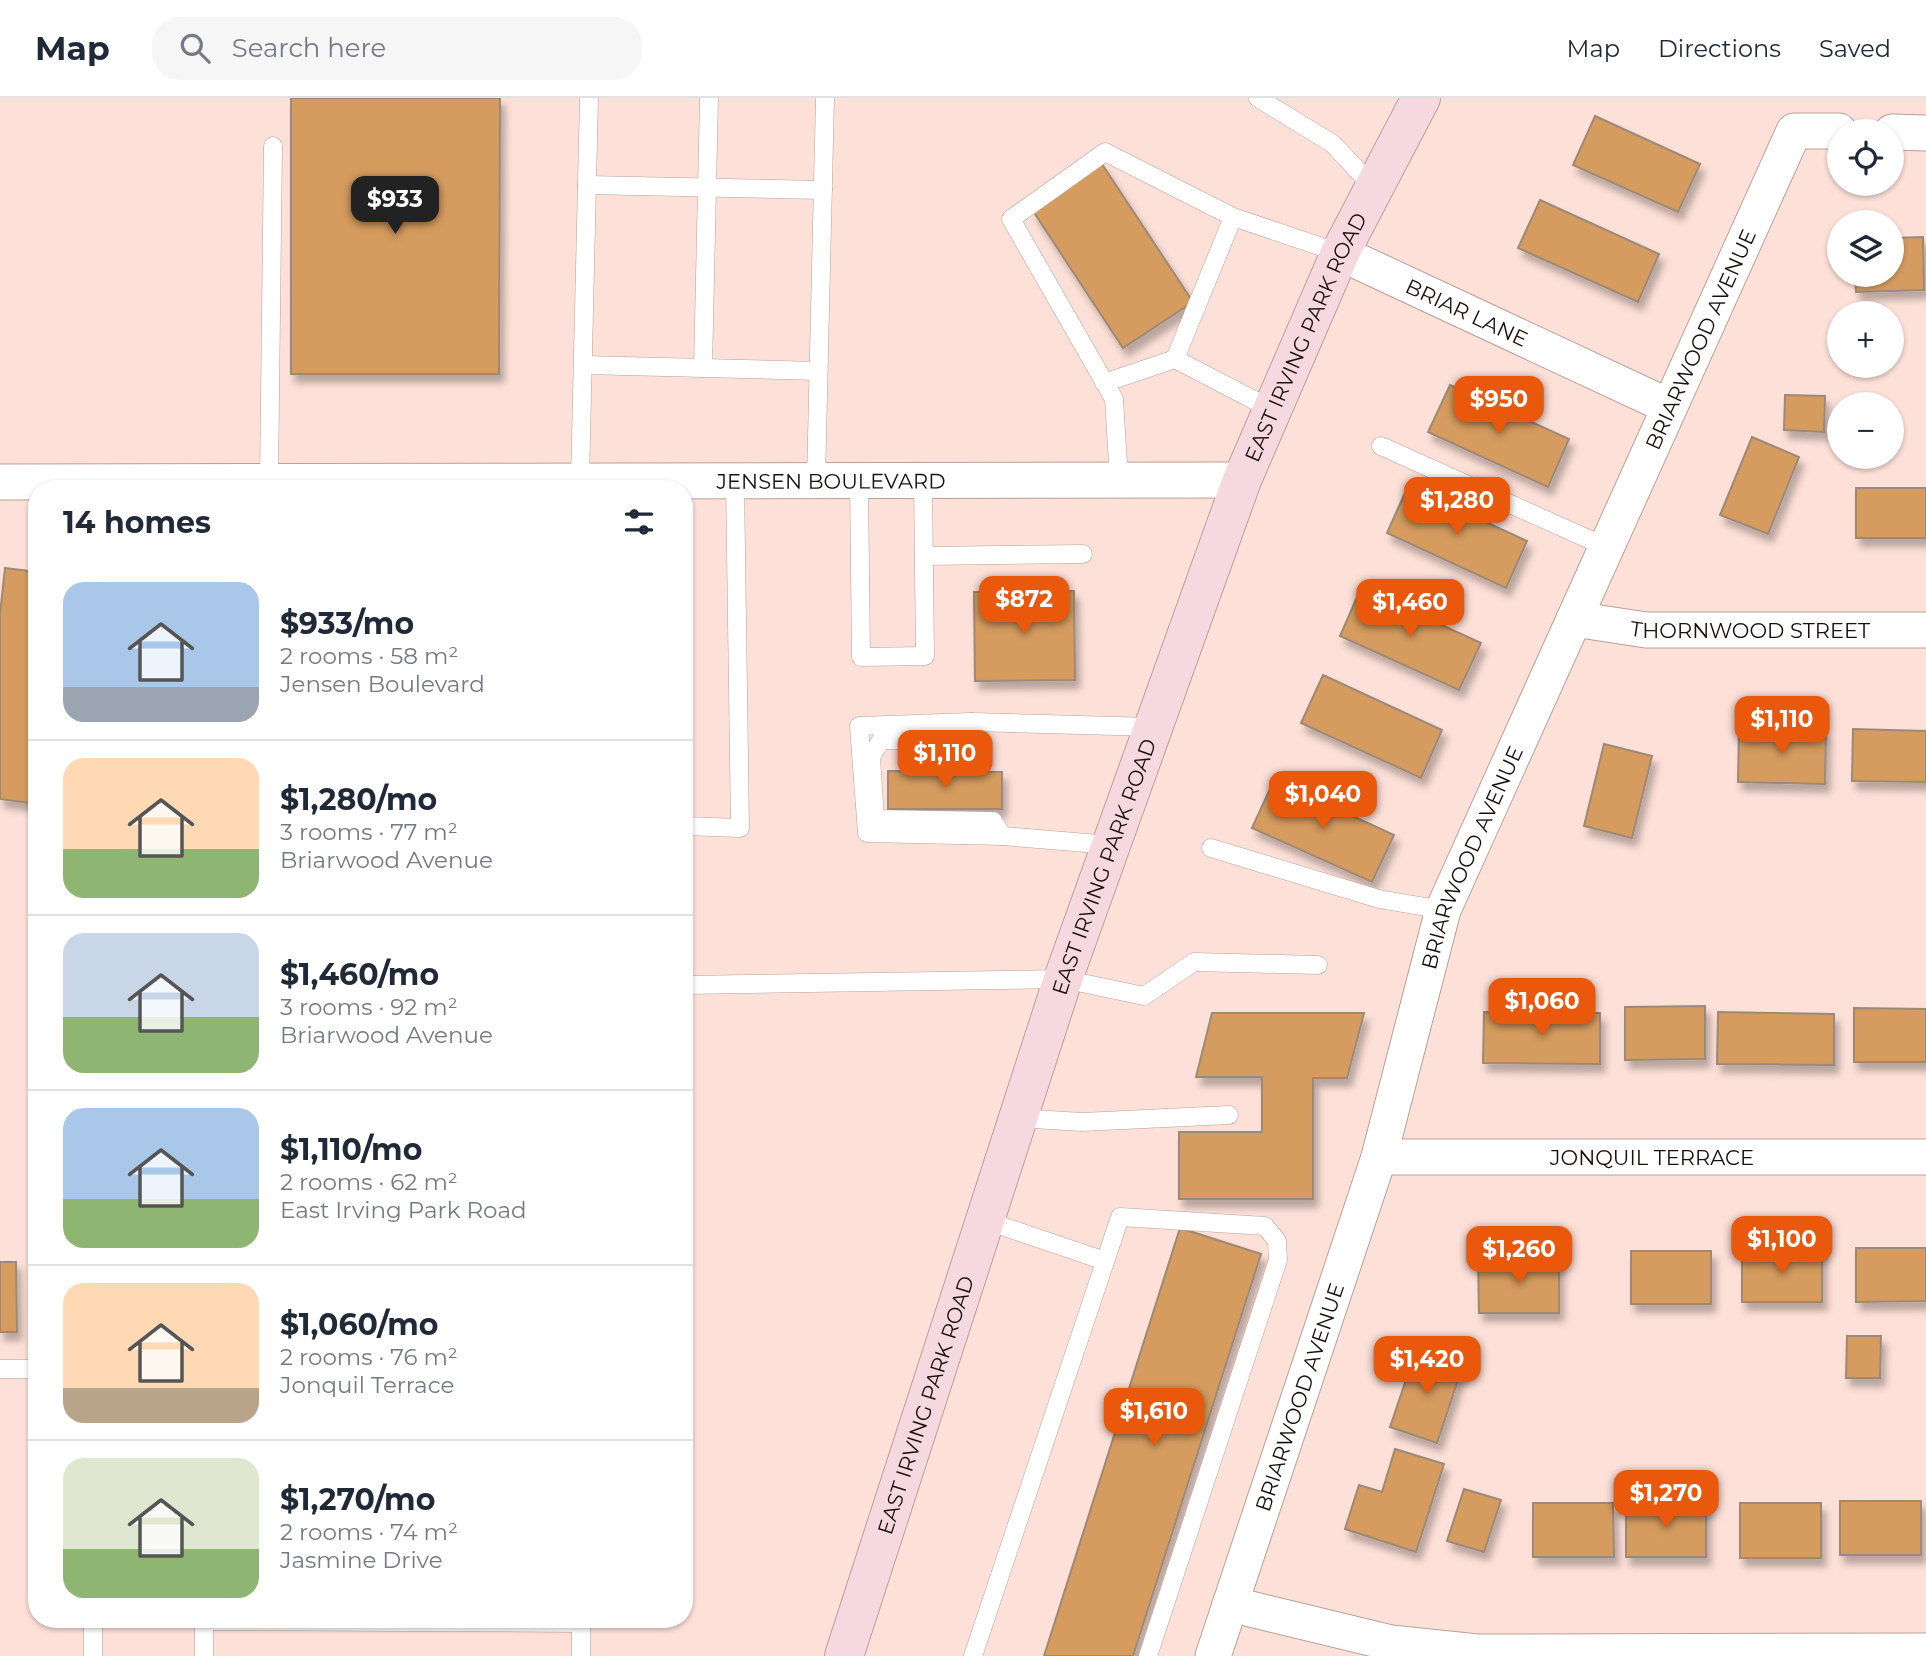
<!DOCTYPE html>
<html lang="en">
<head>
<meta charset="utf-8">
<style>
	body { margin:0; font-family:Montserrat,sans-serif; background:#f6f6f7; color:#1f2937; height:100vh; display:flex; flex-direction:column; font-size:26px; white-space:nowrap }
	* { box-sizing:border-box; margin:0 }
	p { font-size:23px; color:#747a83 }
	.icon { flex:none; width:38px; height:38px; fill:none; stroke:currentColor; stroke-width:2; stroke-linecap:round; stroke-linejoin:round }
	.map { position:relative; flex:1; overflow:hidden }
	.panel { position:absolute; left:28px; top:382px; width:665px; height:1148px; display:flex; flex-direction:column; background:#fff; border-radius:28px; box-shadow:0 2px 5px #0004 }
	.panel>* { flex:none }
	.fabs { position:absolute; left:1827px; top:21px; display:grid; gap:14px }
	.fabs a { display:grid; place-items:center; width:77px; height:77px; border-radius:50%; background:#fff; box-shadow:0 2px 5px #0004; font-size:35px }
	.price { position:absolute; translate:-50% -60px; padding:0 16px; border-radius:14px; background:#ea580c; color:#fff; font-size:23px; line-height:46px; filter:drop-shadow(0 2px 4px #0008) }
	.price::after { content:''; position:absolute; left:50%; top:42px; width:21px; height:16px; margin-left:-10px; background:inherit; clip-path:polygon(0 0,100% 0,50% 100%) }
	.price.active { background:#222; color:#fff }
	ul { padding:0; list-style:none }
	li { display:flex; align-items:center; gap:21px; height:175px; padding:0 35px }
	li+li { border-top:2px solid #e0e1e3 }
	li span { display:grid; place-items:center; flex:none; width:196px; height:140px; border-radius:21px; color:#555 }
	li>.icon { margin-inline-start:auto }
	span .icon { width:84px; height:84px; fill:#fffc; stroke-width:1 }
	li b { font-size:30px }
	h2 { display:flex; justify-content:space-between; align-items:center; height:84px; padding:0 35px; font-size:30px }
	header { display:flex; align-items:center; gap:42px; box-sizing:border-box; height:98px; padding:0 35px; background:#fff; border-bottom:2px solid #e0e1e3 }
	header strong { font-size:33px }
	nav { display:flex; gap:38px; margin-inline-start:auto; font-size:24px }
	.search { width:490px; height:63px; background:#f6f6f7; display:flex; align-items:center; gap:18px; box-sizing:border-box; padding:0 24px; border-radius:28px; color:#747a83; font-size:26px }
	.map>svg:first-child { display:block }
	.building { fill:#d69c5f; stroke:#9c8977; stroke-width:2; filter:url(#shadow) }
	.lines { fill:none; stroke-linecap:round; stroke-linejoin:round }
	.service-casing { stroke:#bb9f98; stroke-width:19 }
	.minor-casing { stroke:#bb9f98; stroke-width:37 }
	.secondary-casing { stroke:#bb9f98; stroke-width:40 }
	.service { stroke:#fff; stroke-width:18 }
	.minor { stroke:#fff; stroke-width:35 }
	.secondary { stroke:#f6d9e0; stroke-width:38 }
	.labels { text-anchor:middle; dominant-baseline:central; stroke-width:5; stroke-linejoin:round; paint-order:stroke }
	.street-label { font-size:21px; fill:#19100d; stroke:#fef1ee }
</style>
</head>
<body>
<header>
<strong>Map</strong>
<div class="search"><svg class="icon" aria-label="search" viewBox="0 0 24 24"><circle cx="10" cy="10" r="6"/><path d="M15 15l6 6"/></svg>Search here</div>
<nav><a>Map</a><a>Directions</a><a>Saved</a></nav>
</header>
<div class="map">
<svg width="1926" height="1558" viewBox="0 0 1926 1558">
	<defs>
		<filter id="shadow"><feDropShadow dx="4.5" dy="8" stdDeviation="3.5" flood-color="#0004"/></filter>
	</defs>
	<rect width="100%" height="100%" fill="#fde0d8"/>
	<g class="building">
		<path d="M291,0H500L499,276H291Z"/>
		<path d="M1595,18L1700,66L1678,114L1573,67Z"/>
		<path d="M1102,66L1193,204L1123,250L1033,113Z"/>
		<path d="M1540,102L1659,156L1638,204L1518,150Z"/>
		<path d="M1923,139L1924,192L1856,194L1855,177H1892V140Z"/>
		<path d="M1450,287L1569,341L1548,389L1428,334Z"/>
		<path d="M1785,297L1825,298L1824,334L1784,332Z"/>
		<path d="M1752,339L1799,359L1768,436L1720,417Z"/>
		<path d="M1408,388L1527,443L1506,490L1387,435Z"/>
		<rect x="1856" y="390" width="70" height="50"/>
		<path d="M5,470L37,474V706L0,701V516Z"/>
		<path d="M1361,490L1481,545L1459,592L1340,538Z"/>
		<path d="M1074,493L1075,582L975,583L974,494Z"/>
		<path d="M1323,577L1442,632L1421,680L1301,625Z"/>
		<path d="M1739,630L1826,633L1825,686L1738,684Z"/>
		<path d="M1853,631L1926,633V684L1852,683Z"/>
		<path d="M1604,646L1652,658L1632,740L1584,728Z"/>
		<path d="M888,673L1002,674V711H888Z"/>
		<path d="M1274,682L1394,737L1372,784L1252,730Z"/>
		<path d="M1705,908V961L1625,962V909Z"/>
		<path d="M1854,910L1926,911V964H1854Z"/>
		<path d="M1484,914L1600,915V966L1483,965Z"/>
		<path d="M1718,914L1834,916V967L1717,966Z"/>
		<path d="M1212,915H1364L1347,980H1313V1101H1179V1034H1262V979H1196Z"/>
		<path d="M1180,1130L1261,1156L1133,1558H1044Z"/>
		<path d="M1856,1150H1926V1203L1856,1204Z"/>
		<rect x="1742" y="1151" width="80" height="53"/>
		<rect x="1631" y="1153" width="80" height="53"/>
		<path d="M1478,1162H1559V1215H1479Z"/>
		<path d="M0,1164H16L17,1234H0Z"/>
		<path d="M1847,1238H1881L1880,1280H1846Z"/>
		<path d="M1416,1252L1463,1267L1437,1345L1390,1329Z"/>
		<path d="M1395,1351L1444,1366L1416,1454L1345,1431L1359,1387L1382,1394Z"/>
		<path d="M1464,1391L1501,1402L1484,1454L1447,1443Z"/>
		<rect x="1840" y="1403" width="81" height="54"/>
		<path d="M1706,1404V1459H1626V1405Z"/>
		<path d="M1533,1405H1613L1614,1459H1533Z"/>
		<rect x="1740" y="1405" width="81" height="55"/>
	</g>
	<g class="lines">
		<g class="service-casing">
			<g id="service">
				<path d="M1258,0L1333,46L1374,90"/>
				<path d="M587,87L823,92"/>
				<path d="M583,267L818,273"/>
				<path d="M703,270L709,0"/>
				<path d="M1104,285L1175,261"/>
				<path d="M1273,312L1175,261L1233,119L1340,155"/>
				<path d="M1381,348L1606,449"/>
				<path d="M1119,382L1114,301L1011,121L1105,54L1233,119"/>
				<path d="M580,383L589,0"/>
				<path d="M816,383L825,0"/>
				<path d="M859,383L861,559L925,558L923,383"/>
				<path d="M269,384L273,48"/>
				<path d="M924,458L1083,456"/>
				<path d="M971,624L960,644L881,642L871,659L875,721L993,723L1003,738"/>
				<path d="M684,728L740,730L735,383"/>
				<path d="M1110,747L1003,738L867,735L859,628L971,624L1153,629"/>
				<path d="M1211,750L1379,801L1443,812"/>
				<path d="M684,887L1063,881L1144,898L1194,864L1318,867"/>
				<path d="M1016,1020L1082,1024L1229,1017"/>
				<path d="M984,1122L1105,1163"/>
				<path d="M0,1271H37"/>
				<path d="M204,1523L581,1525"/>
				<path d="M93,1558V1521"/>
				<path d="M204,1558V1521"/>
				<path d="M581,1558V1521"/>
				<path d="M973,1558L1120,1119L1265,1128L1277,1143L1278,1162L1148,1558"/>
			</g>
		</g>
		<g class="minor-casing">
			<g id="minor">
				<path d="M1892,34L1926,35"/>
				<path id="s1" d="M1340,155L1668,308"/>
				<path id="s2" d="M0,384L1242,382"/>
				<path id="s3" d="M1574,521L1646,532H1926"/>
				<path id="s4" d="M1379,1059H1926"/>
				<path d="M1230,1506L1391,1545L1477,1554L1926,1553"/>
				<path id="s5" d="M1213,1558L1379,1059L1443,812L1794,33H1839"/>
			</g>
		</g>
		<g class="secondary-casing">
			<g id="secondary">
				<path id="s6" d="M844,1558L1063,881L1242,382L1340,155L1421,0"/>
			</g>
		</g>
		<use href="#service" class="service"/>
		<use href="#minor" class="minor"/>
		<use href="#secondary" class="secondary"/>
	</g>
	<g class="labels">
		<g class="street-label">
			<text stroke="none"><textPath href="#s1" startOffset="140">BRIAR LANE</textPath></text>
			<text stroke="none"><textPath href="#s6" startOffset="1398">EAST IRVING PARK ROAD</textPath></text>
			<text stroke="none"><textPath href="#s5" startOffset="1407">BRIARWOOD AVENUE</textPath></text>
			<text stroke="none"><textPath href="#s2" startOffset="831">JENSEN BOULEVARD</textPath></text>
			<text stroke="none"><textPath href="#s3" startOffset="177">THORNWOOD STREET</textPath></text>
			<text stroke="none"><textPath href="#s5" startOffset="840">BRIARWOOD AVENUE</textPath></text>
			<text stroke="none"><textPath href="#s6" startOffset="831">EAST IRVING PARK ROAD</textPath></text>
			<text stroke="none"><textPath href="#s4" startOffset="273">JONQUIL TERRACE</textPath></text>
			<text stroke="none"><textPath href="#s5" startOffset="273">BRIARWOOD AVENUE</textPath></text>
			<text stroke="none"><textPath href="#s6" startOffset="264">EAST IRVING PARK ROAD</textPath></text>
		</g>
	</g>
</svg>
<div class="fabs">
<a><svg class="icon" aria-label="locate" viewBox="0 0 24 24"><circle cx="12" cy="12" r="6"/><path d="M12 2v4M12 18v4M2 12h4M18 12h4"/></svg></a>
<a><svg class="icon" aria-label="layers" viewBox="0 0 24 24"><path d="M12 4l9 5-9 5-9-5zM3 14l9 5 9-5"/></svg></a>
<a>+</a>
<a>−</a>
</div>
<b class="price active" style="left:395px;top:138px">$933</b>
<b class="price" style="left:1499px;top:338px">$950</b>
<b class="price" style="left:1457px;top:439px">$1,280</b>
<b class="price" style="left:1024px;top:538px">$872</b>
<b class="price" style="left:1410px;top:541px">$1,460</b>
<b class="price" style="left:1782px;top:658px">$1,110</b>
<b class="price" style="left:945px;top:692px">$1,110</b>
<b class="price" style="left:1323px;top:733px">$1,040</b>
<b class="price" style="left:1542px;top:940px">$1,060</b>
<b class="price" style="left:1782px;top:1178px">$1,100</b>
<b class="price" style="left:1519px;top:1188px">$1,260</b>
<b class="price" style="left:1427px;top:1298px">$1,420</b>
<b class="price" style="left:1154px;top:1350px">$1,610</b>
<b class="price" style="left:1666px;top:1432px">$1,270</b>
<section class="panel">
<h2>14 homes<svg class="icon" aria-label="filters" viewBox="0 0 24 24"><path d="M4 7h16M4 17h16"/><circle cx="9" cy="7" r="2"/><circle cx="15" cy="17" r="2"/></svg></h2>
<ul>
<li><span style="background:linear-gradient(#a9c7e8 75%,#9aa5b1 0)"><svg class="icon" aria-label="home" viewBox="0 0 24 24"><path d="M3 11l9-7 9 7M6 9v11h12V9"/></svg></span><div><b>$933/mo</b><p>2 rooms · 58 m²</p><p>Jensen Boulevard</p></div></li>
<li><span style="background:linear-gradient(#ffd9b3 65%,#8fb573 0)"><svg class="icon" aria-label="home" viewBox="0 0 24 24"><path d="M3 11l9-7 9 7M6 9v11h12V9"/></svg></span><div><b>$1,280/mo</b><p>3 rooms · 77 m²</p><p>Briarwood Avenue</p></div></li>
<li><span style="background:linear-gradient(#c9d6e8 60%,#8fb573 0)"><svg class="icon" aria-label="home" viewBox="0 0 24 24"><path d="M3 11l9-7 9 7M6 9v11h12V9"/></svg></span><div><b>$1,460/mo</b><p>3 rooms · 92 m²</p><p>Briarwood Avenue</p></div></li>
<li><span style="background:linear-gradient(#a9c7e8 65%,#8fb573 0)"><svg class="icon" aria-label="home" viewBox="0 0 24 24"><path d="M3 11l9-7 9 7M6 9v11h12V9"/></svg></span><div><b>$1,110/mo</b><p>2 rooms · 62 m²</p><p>East Irving Park Road</p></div></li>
<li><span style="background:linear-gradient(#ffd9b3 75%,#b9a48a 0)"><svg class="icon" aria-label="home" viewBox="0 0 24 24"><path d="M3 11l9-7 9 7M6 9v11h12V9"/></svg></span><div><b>$1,060/mo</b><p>2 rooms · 76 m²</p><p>Jonquil Terrace</p></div></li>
<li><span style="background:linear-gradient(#dfe7d0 65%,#8fb573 0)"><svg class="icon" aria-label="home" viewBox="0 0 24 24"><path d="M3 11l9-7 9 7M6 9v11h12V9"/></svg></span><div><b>$1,270/mo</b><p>2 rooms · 74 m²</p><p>Jasmine Drive</p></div></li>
</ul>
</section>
</div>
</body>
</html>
